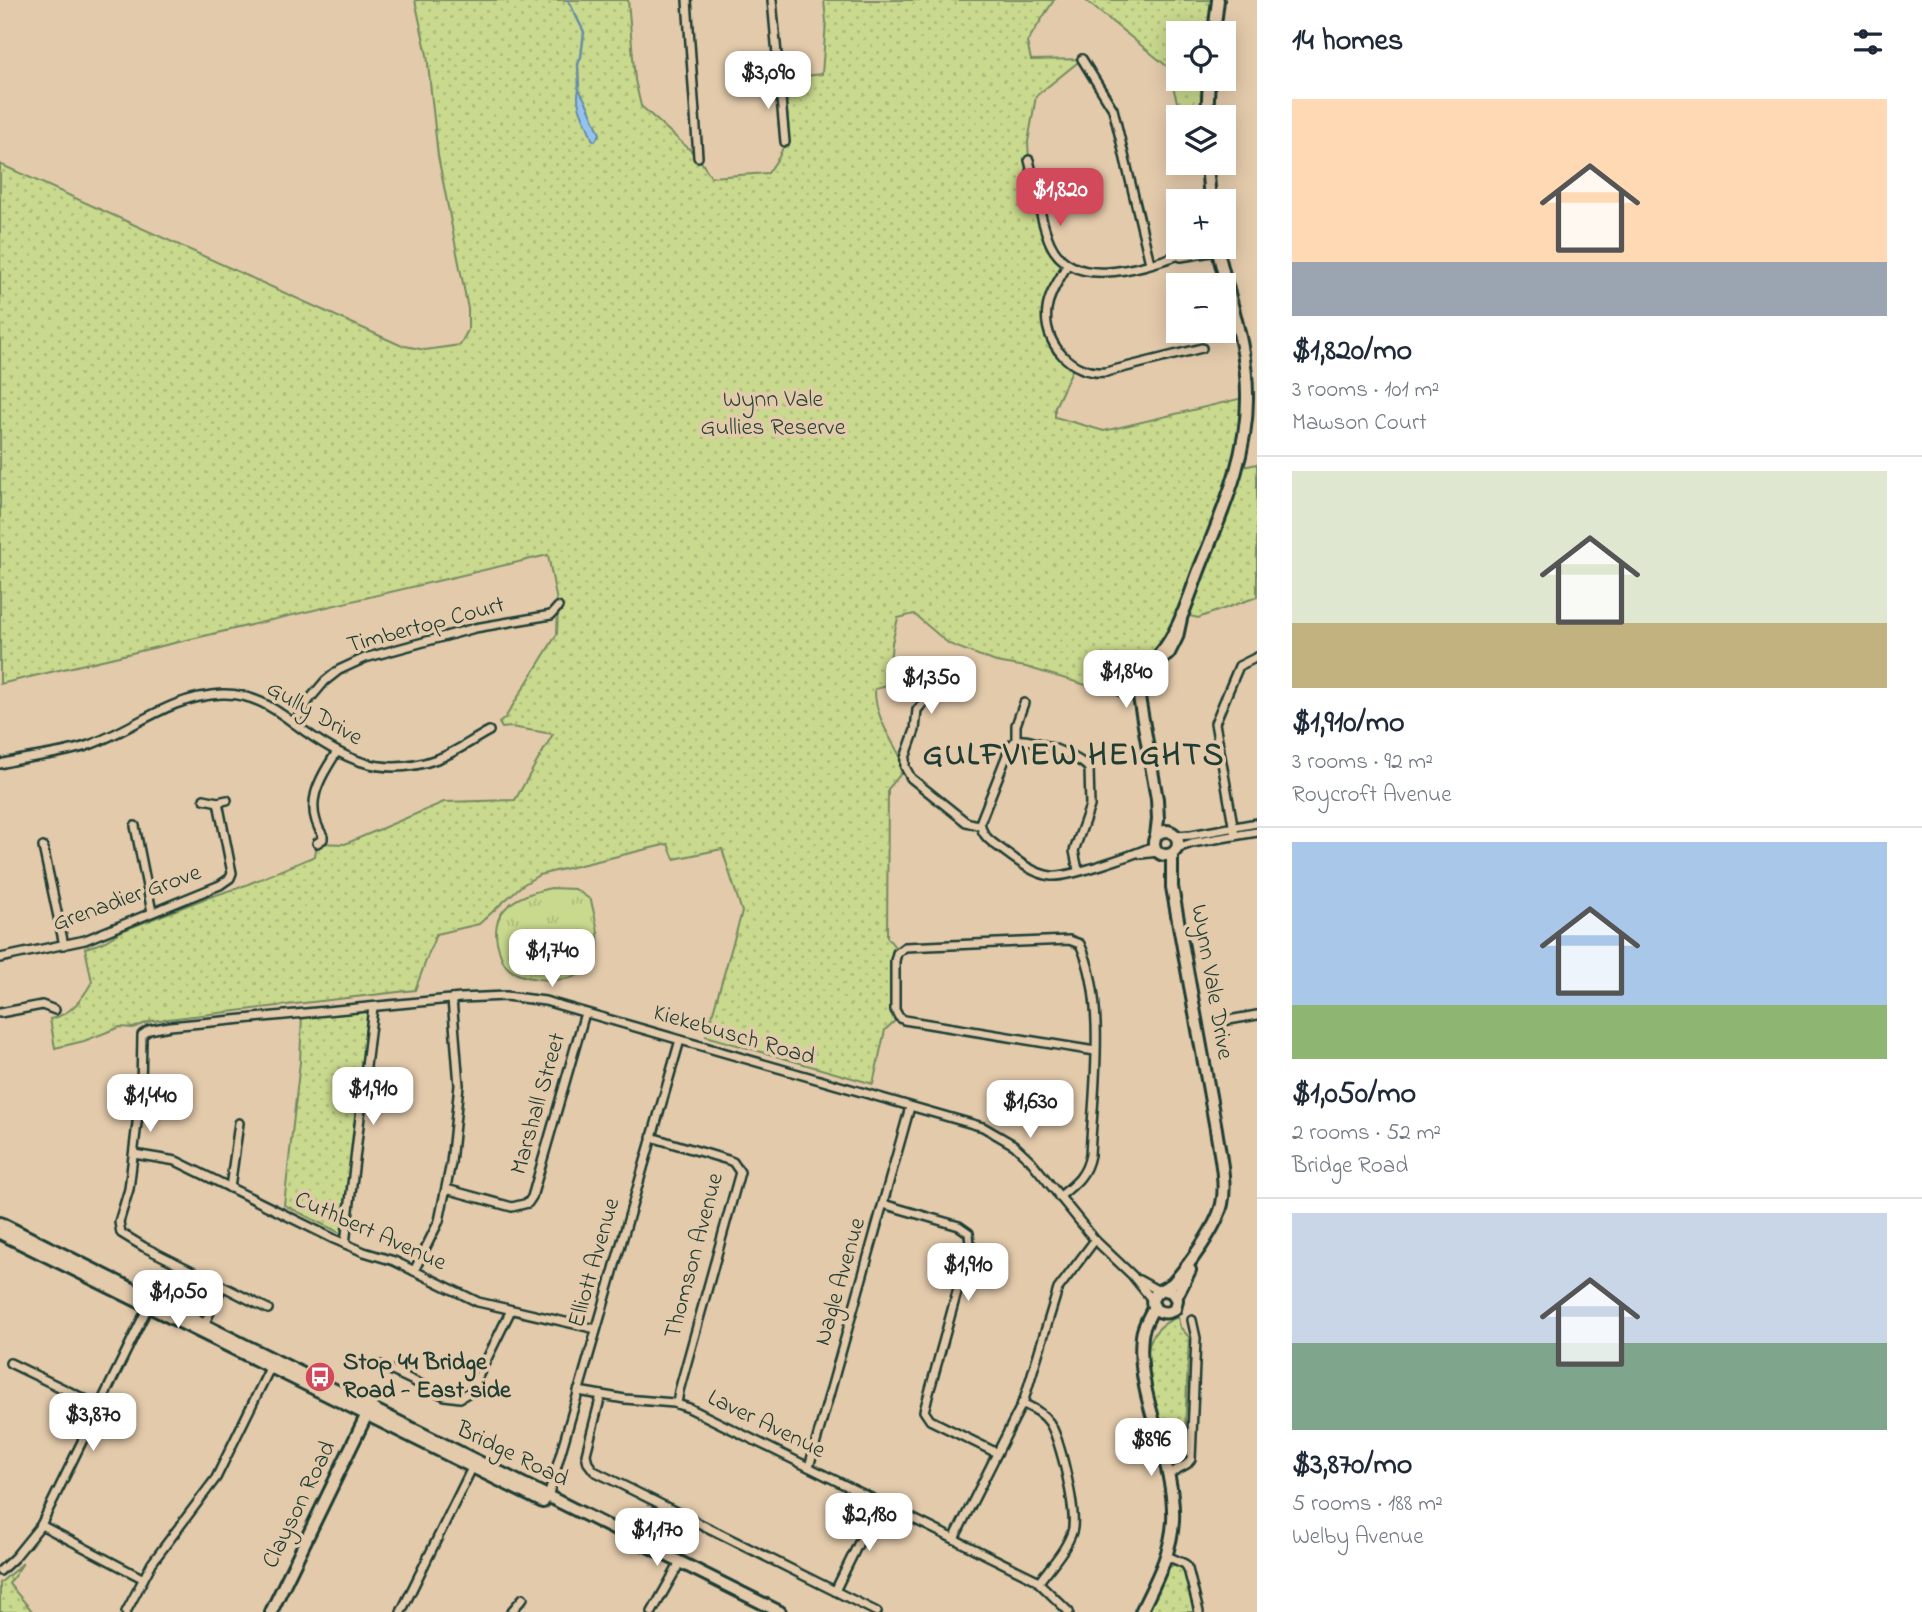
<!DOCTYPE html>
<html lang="en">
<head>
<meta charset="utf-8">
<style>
	body { margin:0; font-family:"Indie Flower",sans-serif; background:#f6f6f7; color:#1f2937; height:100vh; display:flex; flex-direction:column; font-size:26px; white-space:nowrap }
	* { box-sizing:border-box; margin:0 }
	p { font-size:23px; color:#747a83 }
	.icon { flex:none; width:38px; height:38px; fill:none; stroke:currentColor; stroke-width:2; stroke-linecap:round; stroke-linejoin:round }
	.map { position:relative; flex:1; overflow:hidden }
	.drawer { display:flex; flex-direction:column; background:#fff; width:665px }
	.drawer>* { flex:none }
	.controls { position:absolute; left:1166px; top:21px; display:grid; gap:14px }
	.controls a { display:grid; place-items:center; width:70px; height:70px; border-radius:0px; background:#fff; box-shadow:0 4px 18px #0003; font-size:35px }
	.price { position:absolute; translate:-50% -60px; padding:0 16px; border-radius:14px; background:#fff; color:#222; font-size:23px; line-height:46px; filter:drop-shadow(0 2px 4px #0008) }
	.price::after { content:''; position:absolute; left:50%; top:42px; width:21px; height:16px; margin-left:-10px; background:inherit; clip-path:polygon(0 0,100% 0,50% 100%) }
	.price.on { background:#d1495b; color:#fff }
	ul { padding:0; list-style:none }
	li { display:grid; align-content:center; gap:14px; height:371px; padding:0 35px }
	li+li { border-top:2px solid #e0e1e3 }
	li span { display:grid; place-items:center; height:217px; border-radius:0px; color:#555 }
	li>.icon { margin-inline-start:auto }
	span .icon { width:126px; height:126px; fill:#fffc; stroke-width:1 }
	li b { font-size:30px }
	h2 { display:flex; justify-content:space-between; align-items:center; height:84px; padding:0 35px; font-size:30px }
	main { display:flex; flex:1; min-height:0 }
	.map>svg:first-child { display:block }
	.grass { fill:url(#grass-tufts); stroke:#748b60; stroke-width:2 }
	.park { fill:url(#park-dots); stroke:#748b60; stroke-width:2 }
	.water { fill:#96c2f0; stroke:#668da5; stroke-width:2 }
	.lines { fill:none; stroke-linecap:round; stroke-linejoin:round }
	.stream { stroke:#668da5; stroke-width:2.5 }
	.street-casing { stroke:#1f3d34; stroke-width:12 }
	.secondary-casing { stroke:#1f3d34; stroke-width:16 }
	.street { stroke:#e3caab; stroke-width:7 }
	.secondary { stroke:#e3caab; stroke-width:10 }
	.labels { text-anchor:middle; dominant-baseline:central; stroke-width:7; stroke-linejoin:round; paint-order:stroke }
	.park-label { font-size:24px; fill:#284538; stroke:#e3caab }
	.street-label { font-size:24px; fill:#1f3d34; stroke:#e3caab }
	.poi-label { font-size:24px; font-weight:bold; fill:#1f3d34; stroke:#e3caab; text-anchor:start }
	.district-label { font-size:32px; font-weight:bold; letter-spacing:2px; fill:#1f3d34; stroke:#e3caab }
</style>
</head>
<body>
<main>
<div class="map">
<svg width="1257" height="1612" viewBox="0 0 1257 1612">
	<defs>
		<pattern id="grass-tufts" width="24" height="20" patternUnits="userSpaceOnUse" patternTransform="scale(1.75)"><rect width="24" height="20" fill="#c9d98d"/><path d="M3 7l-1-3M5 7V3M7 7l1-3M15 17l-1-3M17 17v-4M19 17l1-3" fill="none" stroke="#acbb7a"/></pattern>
		<pattern id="park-dots" width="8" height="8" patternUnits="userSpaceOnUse" patternTransform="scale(1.75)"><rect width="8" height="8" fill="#c9d98d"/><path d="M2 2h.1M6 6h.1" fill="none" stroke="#acbb7a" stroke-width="1.8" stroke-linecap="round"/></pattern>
	</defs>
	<rect width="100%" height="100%" fill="#e3caab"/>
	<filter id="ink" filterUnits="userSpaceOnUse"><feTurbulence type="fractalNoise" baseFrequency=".0143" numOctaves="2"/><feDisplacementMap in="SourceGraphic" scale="14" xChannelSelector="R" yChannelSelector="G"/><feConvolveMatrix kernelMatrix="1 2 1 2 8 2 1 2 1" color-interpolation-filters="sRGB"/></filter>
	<g filter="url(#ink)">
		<path class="grass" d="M551,888L575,889L591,900C594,916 602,937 597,953C594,964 580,976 570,978C553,982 519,980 507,967C501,961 499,950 497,942C490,906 522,894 551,888Z"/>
		<g class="park">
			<path d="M415,0H628L635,80L641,106L698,157L711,177L768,173L779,157L785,142L778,79L822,74L826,22L824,0H1054L1027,42L1031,60L1082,59L1036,96L1028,142L1029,160L1047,233L1067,265L1047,306L1050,334L1074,366L1055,407V417L1104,431L1247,397L1238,468L1257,464V597L1198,618L1182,614L1159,655L1121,669L1119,695L1026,667L996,662L949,644L914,614L898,618L892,643L888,681L883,687L875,689C874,715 892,741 904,763L905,769L888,789L887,937L898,951L895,961L899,1017L885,1030L873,1084L706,1036L742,912L722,849L674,859L668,844L539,875L521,886L479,924L436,934L415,990L151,1021L133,1028L120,1027L84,1041L55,1048L50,1019C71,1015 82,999 92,982L85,948L102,943L122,931L201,900L246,885L315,856L317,843L345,844L444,802L515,800L553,734L511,727L502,728L499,723L505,718L557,634L558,607L548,555L0,684V164L400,345L425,350L460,345L468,330V309L438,156L427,55Z"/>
			<path d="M1085,0H1218L1214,33H1178V79H1209L1207,117H1181L1168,67Z"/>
			<path d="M373,1007L346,1236L284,1205L300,1062L302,1014Z"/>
			<path d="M1178,1317L1180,1327L1189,1337L1184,1455L1172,1463C1164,1433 1145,1381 1148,1351C1150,1333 1162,1323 1178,1317Z"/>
			<path d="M23,1563L9,1584L33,1612H0V1583Z"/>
			<path d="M1173,1565H1178L1184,1570L1194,1612H1146L1167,1569Z"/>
		</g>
		<path class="water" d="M579,89L588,106L600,134L595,141L592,139C588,123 574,107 579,89Z"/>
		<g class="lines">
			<path class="stream" d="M568,0L584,32L581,57L578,64L579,89"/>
			<g class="street-casing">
				<g id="street">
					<path d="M687,0L698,157"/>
					<path d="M772,0L785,142"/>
					<path d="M1082,59L1113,109L1150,263"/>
					<path d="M1029,160C1036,187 1039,218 1050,243C1076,300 1163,258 1206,247"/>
					<path d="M1181,257L1211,252L1217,247"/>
					<path d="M1067,265C1060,279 1049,293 1047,309C1042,343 1072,376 1106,372L1202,348"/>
					<path d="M941,666L931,694L917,710L915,730L905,758V767L911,778L966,822L981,826"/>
					<path d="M294,723L309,700L325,681L339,670L365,658L475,628L551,615L558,607"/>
					<path d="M1016,740V725L1024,703"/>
					<path d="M0,764C29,756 61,755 89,745C137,728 167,697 222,694C251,693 273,707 295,724C339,757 380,780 437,759C455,753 472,740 489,731"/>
					<path d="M204,799L218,802L227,800"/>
					<path d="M135,826L152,912"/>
					<path d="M1174,836L1191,835L1257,823"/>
					<path d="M1235,836L1215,723L1239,666L1257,657"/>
					<path d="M317,843L323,839V836C303,805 319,780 336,753"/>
					<path d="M43,847L64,945"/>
					<path d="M1177,848L1192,843L1257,832"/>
					<path d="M1141,854L1158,852"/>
					<path d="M1078,870L1074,851L1090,806L1089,769C1081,757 1030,737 1016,740L1010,747L980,823C982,837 993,843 1004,851C1016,860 1034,874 1051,876C1069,878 1135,854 1154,846"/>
					<path d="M0,958L85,940L220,885L230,878L232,873L218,802"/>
					<path d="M0,1013L42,1005L55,1010"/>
					<path d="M1223,1021L1257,1015"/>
					<path d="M651,1137L728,1160L733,1162L740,1172L679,1391L677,1404"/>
					<path d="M134,1154L176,1161L334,1239L364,1252L394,1261L478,1302L596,1329"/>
					<path d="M230,1188L239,1123"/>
					<path d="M446,1189L512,1207L528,1203L532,1197L585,1013"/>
					<path d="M1059,1197C1075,1184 1086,1176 1090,1155C1093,1093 1107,1001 1080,944L1069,940L905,947L897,953L895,961V1010L899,1017L904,1020L1095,1051"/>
					<path d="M883,1204L959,1226L969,1233L970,1245L924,1411L930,1420L997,1453"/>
					<path d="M345,1244L373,1007"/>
					<path d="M414,1271L439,1221L451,1163L459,1085L452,999"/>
					<path d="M1139,1280L1159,1291"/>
					<path d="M268,1309L144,1247L121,1233L119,1222L129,1189L141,1090L142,1035L149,1030L170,1026L461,998L506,996L545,1001L983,1127L1014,1145L1031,1161L1095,1240L1132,1275L1153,1301"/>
					<path d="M204,1325L222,1287"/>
					<path d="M10,1363L101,1407"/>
					<path d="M380,1365L445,1396L460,1398L471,1391L511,1310"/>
					<path d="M578,1391L625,1399L674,1403L689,1408L1035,1579L1069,1612"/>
					<path d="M601,1395L586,1454L588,1463L594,1471L877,1612"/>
					<path d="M1022,1403C1032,1408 1042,1412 1049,1422C1060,1437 1078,1515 1072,1532C1066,1550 1050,1567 1039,1582"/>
					<path d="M809,1467L910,1107"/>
					<path d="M1167,1475L1187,1464L1191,1459L1196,1338L1192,1320"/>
					<path d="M548,1497L680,1040"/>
					<path d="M41,1525L142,1578"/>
					<path d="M954,1539L1024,1400L1058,1289L1095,1240"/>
					<path d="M1167,1556L1185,1564L1188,1569L1199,1612"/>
					<path d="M0,1571L15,1557L41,1525L148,1307"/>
					<path d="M835,1591L879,1502"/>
					<path d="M126,1612L152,1563L216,1478L270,1368"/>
					<path d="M401,1612L472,1468"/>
					<path d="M511,1612L523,1598"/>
					<path d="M652,1612L677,1568"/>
				</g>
			</g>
			<g class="secondary-casing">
				<g id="secondary">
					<path d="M1214,33L1218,0"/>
					<path d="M1207,117L1209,79"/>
					<path d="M1207,163L1210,201"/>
					<path d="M1182,614L1177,637L1169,653L1144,676L1134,689C1125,693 1119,690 1116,682L1118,672L1126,667C1139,668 1149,665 1159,655C1178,633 1188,600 1198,573C1220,516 1247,461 1247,399C1248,347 1228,296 1217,247"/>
					<path d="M1137,686L1157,799L1158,819L1156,836"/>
					<circle cx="1166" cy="843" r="12"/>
					<path d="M0,1223L780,1612"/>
					<path d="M0,1233L543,1502"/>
					<path d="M1165,1290L1172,1292L1177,1300L1175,1309C1164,1318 1145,1308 1155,1295C1159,1289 1168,1288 1173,1283C1188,1266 1217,1227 1222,1204C1227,1182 1219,1151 1216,1129L1172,887V854"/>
					<path d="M1176,1298L1190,1270"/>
					<path d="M271,1612L369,1410"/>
					<path d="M1141,1612C1155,1582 1171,1555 1173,1521C1176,1460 1135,1398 1142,1336C1143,1325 1150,1316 1154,1306"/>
				</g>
			</g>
			<use href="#street" class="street"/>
			<use href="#secondary" class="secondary"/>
		</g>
	</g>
	<defs>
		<g id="bus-disc" transform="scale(1.575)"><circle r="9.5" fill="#d1495b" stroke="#e3caab"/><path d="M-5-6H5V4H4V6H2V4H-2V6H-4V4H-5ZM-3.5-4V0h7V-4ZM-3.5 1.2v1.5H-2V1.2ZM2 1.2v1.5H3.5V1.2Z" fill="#fff"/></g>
	</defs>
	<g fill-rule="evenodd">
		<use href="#bus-disc" x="320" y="1377"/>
	</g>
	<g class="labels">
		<g class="park-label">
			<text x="773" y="400">Wynn Vale<tspan x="773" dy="28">Gullies Reserve</tspan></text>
		</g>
		<g class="street-label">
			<text transform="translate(426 626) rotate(-15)">Timbertop Court</text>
			<text transform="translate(314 714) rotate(30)">Gully Drive</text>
			<text transform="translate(127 899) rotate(-20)">Grenadier Grove</text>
			<text transform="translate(1211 982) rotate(80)">Wynn Vale Drive</text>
			<text transform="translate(734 1036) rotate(16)">Kiekebusch Road</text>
			<text transform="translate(539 1104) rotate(-74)">Marshall Street</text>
			<text transform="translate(370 1232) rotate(24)">Cuthbert Avenue</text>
			<text transform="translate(695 1256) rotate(-75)">Thomson Avenue</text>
			<text transform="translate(595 1263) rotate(-74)">Elliott Avenue</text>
			<text transform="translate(841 1282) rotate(-74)">Nagle Avenue</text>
			<text transform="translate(766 1425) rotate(26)">Laver Avenue</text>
			<text transform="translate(512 1455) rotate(26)">Bridge Road</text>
			<text transform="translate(300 1505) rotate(-64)">Clayson Road</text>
		</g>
		<g class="poi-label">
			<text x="343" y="1363">Stop 44 Bridge<tspan x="343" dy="28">Road - East side</tspan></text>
		</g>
		<g class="district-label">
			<text x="1074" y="756">GULFVIEW HEIGHTS</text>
		</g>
	</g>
</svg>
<div class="controls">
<a><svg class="icon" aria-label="locate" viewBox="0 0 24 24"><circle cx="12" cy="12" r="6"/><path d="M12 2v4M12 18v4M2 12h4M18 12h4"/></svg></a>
<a><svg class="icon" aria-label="layers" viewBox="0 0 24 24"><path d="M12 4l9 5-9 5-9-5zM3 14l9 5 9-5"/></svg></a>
<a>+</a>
<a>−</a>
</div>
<b class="price" style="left:768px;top:111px">$3,090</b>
<b class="price on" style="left:1060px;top:228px">$1,820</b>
<b class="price" style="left:1126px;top:710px">$1,840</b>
<b class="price" style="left:931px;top:716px">$1,350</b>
<b class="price" style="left:552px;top:989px">$1,740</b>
<b class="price" style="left:373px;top:1127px">$1,910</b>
<b class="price" style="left:150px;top:1134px">$1,440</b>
<b class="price" style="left:1030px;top:1140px">$1,630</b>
<b class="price" style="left:968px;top:1303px">$1,910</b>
<b class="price" style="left:178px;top:1330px">$1,050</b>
<b class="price" style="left:93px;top:1453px">$3,870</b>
<b class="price" style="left:1151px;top:1478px">$896</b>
<b class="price" style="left:869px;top:1553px">$2,180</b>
<b class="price" style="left:657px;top:1568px">$1,170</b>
</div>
<section class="drawer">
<h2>14 homes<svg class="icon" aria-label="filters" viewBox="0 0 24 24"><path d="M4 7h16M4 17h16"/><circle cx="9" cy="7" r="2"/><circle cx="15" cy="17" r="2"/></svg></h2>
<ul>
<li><span style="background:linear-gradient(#ffd9b3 75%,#9aa5b1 0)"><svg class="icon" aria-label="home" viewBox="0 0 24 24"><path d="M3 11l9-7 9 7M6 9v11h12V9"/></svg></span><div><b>$1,820/mo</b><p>3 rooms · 101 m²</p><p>Mawson Court</p></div></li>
<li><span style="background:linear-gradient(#dfe7d0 70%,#c2b280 0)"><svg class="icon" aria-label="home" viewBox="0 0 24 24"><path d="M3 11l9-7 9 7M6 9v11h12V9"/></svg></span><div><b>$1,910/mo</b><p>3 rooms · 92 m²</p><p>Roycroft Avenue</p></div></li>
<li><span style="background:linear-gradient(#a9c7e8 75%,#8fb573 0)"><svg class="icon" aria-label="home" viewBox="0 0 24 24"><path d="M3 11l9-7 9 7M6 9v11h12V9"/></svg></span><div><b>$1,050/mo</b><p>2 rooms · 52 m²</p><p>Bridge Road</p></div></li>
<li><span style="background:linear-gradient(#c9d6e8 60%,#7fa58c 0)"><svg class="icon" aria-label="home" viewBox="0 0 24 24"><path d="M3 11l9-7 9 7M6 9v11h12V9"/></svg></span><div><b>$3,870/mo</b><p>5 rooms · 188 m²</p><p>Welby Avenue</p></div></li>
</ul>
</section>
</main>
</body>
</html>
